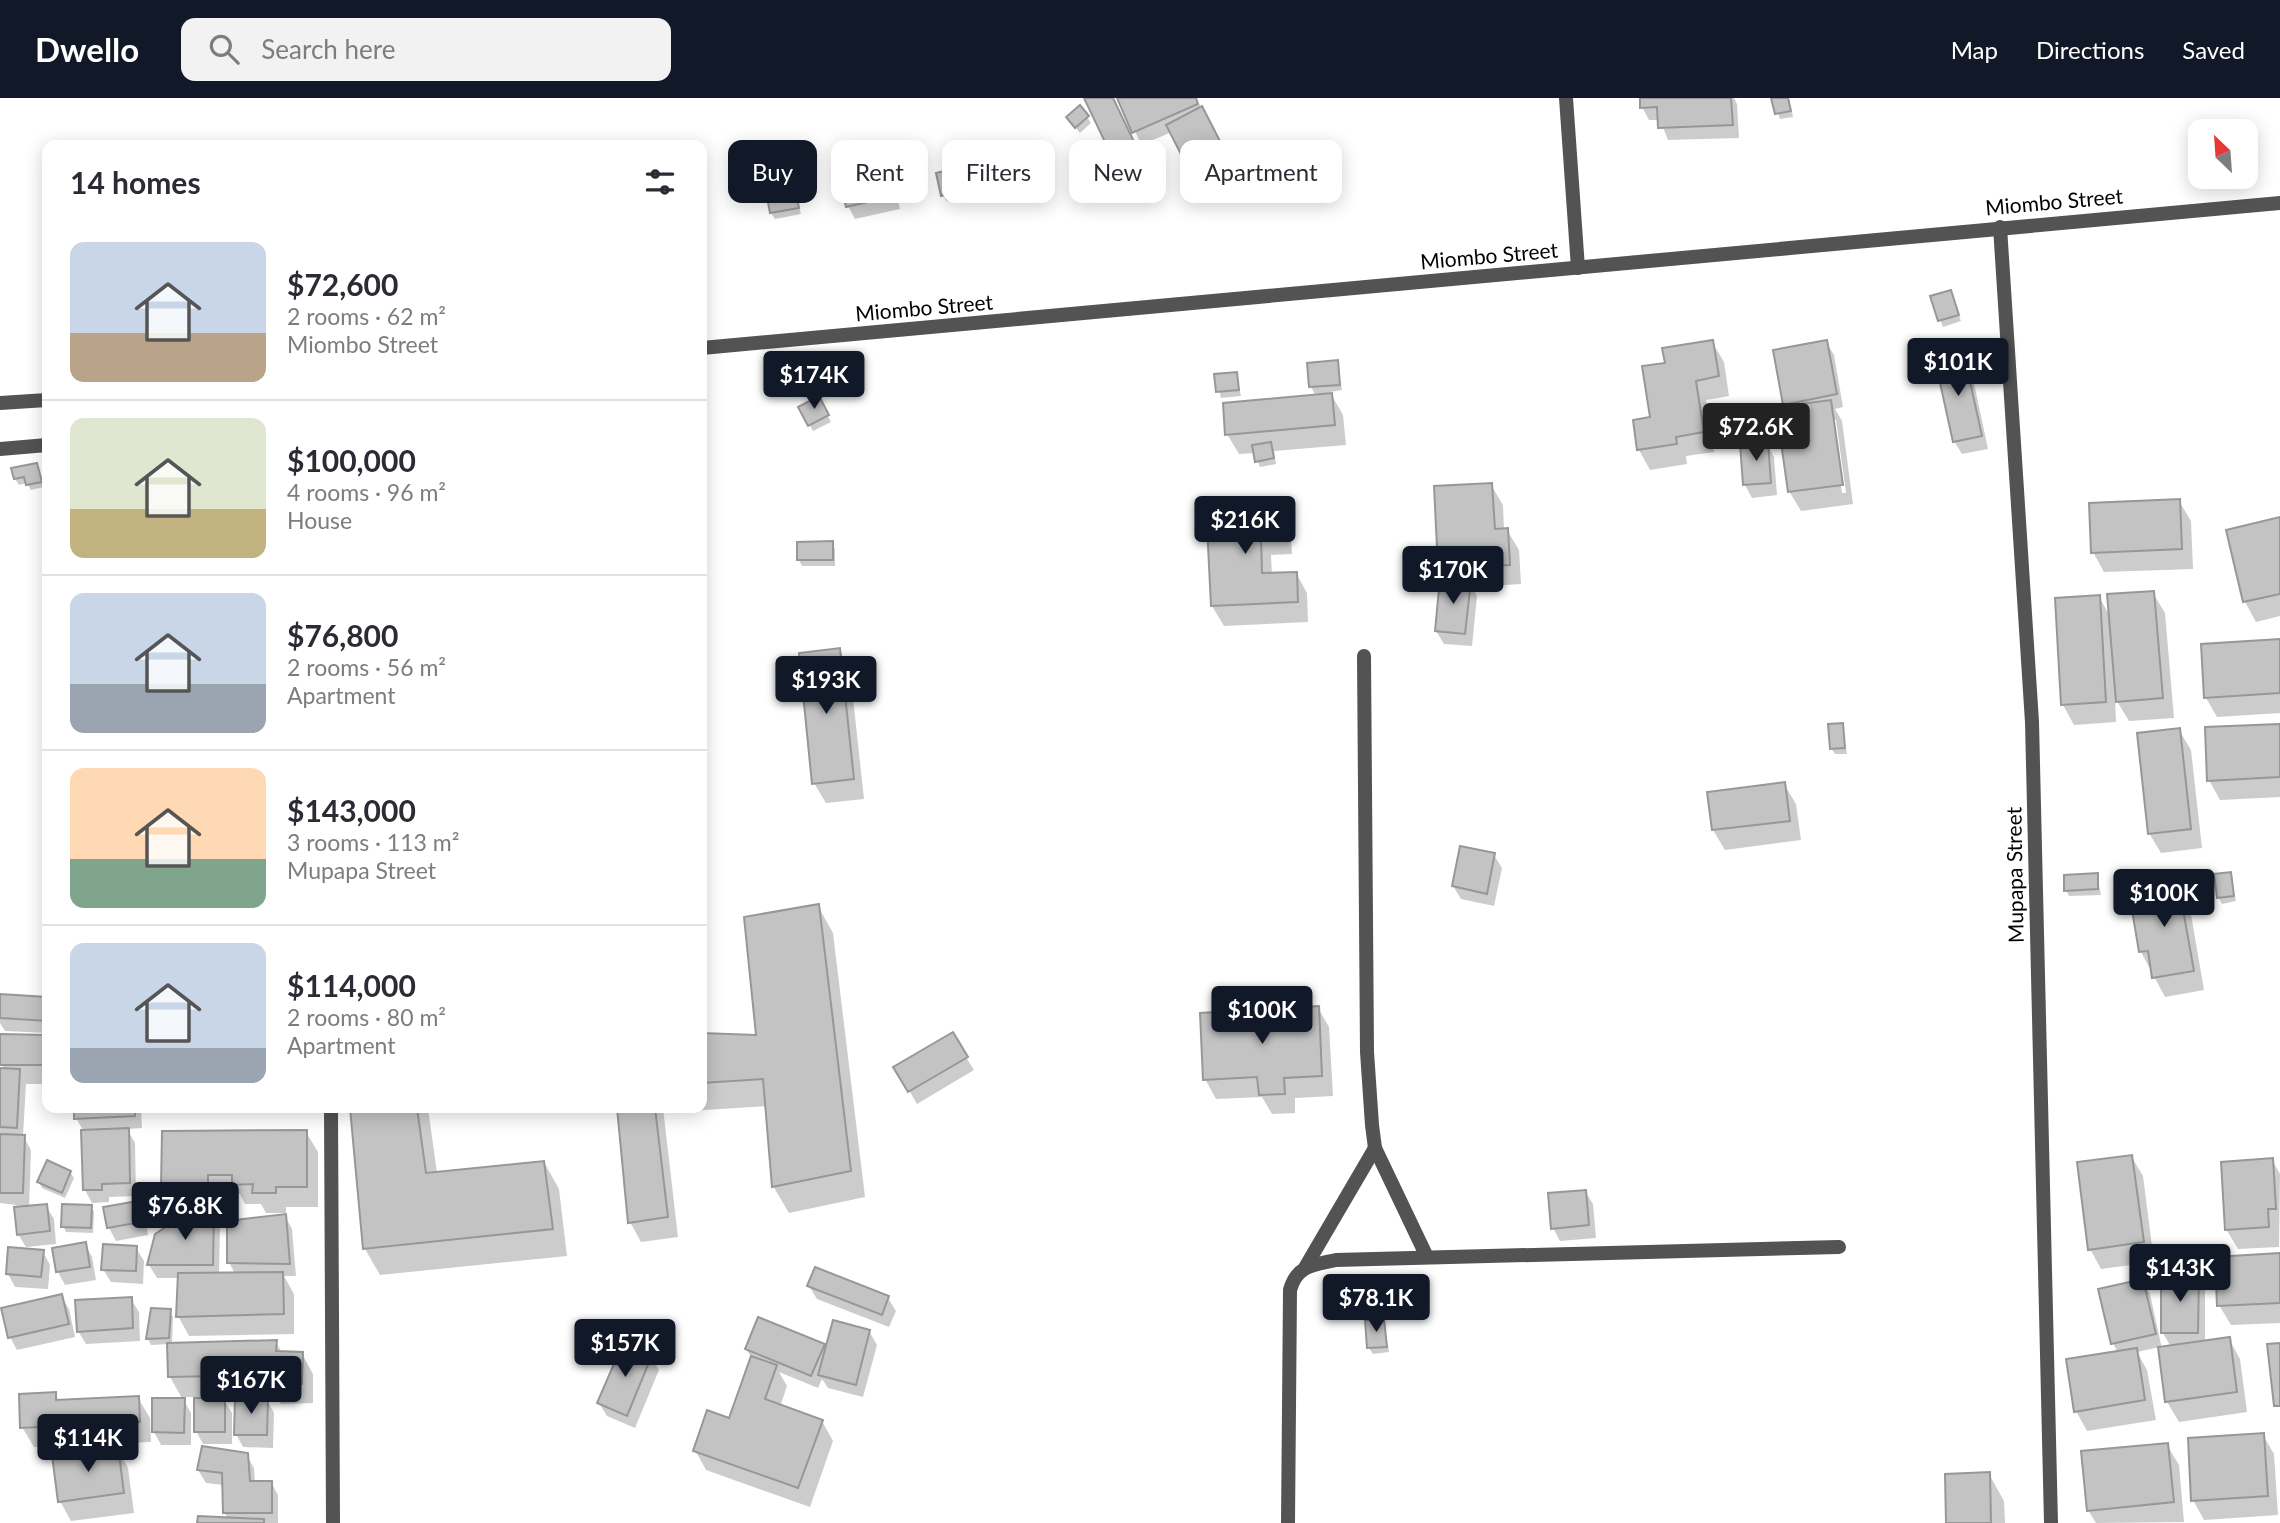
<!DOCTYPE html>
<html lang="en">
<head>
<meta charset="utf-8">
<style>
	body { margin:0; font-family:Lato,sans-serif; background:#f2f2f3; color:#2b2b33; height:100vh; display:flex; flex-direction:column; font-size:26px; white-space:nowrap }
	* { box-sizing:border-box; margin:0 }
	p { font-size:23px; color:#7c7c81 }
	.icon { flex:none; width:38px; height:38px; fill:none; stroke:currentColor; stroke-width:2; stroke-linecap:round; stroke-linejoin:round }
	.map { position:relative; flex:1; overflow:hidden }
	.side { position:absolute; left:42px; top:42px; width:665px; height:973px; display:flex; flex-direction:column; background:#fff; border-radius:14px; box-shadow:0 4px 18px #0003 }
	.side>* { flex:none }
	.hud { position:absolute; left:728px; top:42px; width:665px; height:63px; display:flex; gap:14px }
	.needle { width:46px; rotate:335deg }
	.fabs { position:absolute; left:2188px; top:21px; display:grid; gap:14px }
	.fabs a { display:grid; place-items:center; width:70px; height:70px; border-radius:14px; background:#fff; box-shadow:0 4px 18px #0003; font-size:35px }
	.price { position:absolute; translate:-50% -60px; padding:0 16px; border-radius:7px; background:#111827; color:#fff; font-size:23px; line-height:46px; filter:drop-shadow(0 2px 4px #0008) }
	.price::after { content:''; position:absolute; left:50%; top:42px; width:21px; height:16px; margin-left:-10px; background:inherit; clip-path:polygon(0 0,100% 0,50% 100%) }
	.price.on { background:#222; color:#fff }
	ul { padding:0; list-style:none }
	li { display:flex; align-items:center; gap:21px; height:175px; padding:0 28px }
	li+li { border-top:2px solid #e1e1e2 }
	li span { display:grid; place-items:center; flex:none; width:196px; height:140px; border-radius:14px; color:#555 }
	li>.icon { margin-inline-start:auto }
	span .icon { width:84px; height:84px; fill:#fffc; stroke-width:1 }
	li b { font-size:30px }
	h2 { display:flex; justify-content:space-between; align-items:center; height:84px; padding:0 28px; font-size:30px }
	.pill { padding:0 24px; border-radius:14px; background:#fff; box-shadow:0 4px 18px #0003; font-size:24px; line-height:63px }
	.pill.on { background:#111827; color:#fff }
	header { display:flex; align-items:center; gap:42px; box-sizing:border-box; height:98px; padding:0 35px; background:#111827; color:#fff }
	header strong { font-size:33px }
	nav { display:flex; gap:38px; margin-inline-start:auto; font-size:24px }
	.search { width:490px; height:63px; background:#f2f2f3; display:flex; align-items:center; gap:18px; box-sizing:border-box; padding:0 24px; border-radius:14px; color:#7c7c81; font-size:26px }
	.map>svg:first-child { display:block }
	.shadow { fill:#0003; fill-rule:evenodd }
	.building { fill:#c3c3c3; stroke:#979797; stroke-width:2 }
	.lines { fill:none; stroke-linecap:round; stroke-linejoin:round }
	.minor { stroke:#535353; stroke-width:14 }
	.labels { text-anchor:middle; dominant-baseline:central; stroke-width:5; stroke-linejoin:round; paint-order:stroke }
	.street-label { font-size:21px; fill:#000; stroke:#fff }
</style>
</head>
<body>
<header>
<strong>Dwello</strong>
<div class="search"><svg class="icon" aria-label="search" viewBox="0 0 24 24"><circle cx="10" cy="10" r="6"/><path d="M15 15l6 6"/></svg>Search here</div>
<nav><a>Map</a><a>Directions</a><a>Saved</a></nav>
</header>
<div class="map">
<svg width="2280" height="1425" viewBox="0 0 2280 1425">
	<rect width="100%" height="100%" fill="#fff"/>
	<g class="shadow">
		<path d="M1086,0H1112L1145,67L1124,77Z"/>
		<path d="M1121,0H1196L1228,61L1195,78L1172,34L1141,47Z"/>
		<path d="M1642,0H1734L1737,6L1739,40L1668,42L1660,22H1649L1642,9Z"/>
		<path d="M1773,0H1789L1793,19L1780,21Z"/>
		<path d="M1080,9L1091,25L1080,35L1072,25Z"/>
		<path d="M960,71L969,98L946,103L943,97Z"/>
		<path d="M886,74L894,87L900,111L855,121L848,108Z"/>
		<path d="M794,90L801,116L775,121L771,115Z"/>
		<path d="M1950,194L1961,223L1943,229L1932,199Z"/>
		<path d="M1712,244L1724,264L1729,298L1706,302L1714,354L1686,358L1687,366L1650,372L1639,352L1635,323L1652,321L1667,266Z"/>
		<path d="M1826,244L1834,257L1843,309L1835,311L1842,323L1853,406L1801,413L1789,393L1785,306ZM1832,322H1836L1846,395H1842Z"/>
		<path d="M1963,258L1971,271L1988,351L1962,356L1954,343Z"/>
		<path d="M1337,264L1342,292L1330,294L1343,317L1346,347L1274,353L1276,366L1260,369L1255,355L1239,356L1227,336L1316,298L1311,289L1309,267Z"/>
		<path d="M1236,276L1241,298L1221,300L1216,278Z"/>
		<path d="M818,301L831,324L813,333L800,310Z"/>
		<path d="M1767,346L1774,359L1777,397L1752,400L1745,387Z"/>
		<path d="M36,367L44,389L31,392L27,385L19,387L15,381Z"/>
		<path d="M1491,387L1503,407L1504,432H1507L1519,452L1521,486L1472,489L1477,498L1472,548L1444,546L1436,533L1447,482L1440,470L1436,390Z"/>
		<path d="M2179,403L2191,423L2193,471L2104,474L2093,454Z"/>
		<path d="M1279,406L1290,426L1292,456L1271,457L1272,477L1296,475L1307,495L1308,524L1224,528L1212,508L1208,409Z"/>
		<path d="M2280,421V518L2256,524L2245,504L2228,433Z"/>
		<path d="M832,445L835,451V468H802L799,462Z"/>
		<path d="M2153,495L2165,515L2174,620L2129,623L2115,600L2116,624L2074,627L2063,607L2099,499L2110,518Z"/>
		<path d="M2280,543V615L2217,619L2206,600Z"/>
		<path d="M839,552L850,572L864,701L826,705L814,685Z"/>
		<path d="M1842,627L1847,656H1835L1831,650Z"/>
		<path d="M2280,628V699L2220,702L2209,682Z"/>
		<path d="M2179,632L2191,652L2202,750L2161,755L2149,735Z"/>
		<path d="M1784,686L1796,706L1801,742L1725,752L1713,732Z"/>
		<path d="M1494,757L1502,770L1494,808L1461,801L1453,788Z"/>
		<path d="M2230,776L2236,803L2222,806L2219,800Z"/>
		<path d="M2097,777L2101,797L2069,798L2066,792Z"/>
		<path d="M2177,780L2188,799L2204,892L2165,899L2141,854L2150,811Z"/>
		<path d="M818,808L833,835L865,1099L789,1115L773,1088L767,1008L689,1013L687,1010H702V937L757,939Z"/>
		<path d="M0,898L47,900V935L5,933L0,925Z"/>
		<path d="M1318,910L1329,929L1333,998L1295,1000V1015L1272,1016L1262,999L1216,1001L1205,981Z"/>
		<path d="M952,937L974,972L917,1006L896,970Z"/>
		<path d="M2,938H47V986H26L23,1038L31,1052L29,1110L46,1108L54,1121L56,1146L26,1149L18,1136L24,1108L0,1105V972H5L2,966Z"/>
		<path d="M75,1010H141L142,1030L127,1031L135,1045L136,1098L109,1099V1104L92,1105L85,1092L83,1032L76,1020Z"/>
		<path d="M188,1010H214V1015H191Z"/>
		<path d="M351,1010H428L437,1075L544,1064L559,1091L567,1158L380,1177L365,1151Z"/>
		<path d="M619,1010H663L678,1139L641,1144L630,1124Z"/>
		<path d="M306,1034L318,1054V1109H286V1115H266L261,1106H245L240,1096L218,1097L219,1108H202L203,1118L213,1116L220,1129L219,1176H235L229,1164L285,1118L292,1131L296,1178H284L294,1196V1236L189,1238L178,1218L180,1180H157L149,1167L201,1115H181L163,1089Z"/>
		<path d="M2131,1058L2143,1078L2154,1164L2101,1171L2090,1151Z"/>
		<path d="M2272,1062L2280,1076L2279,1149L2238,1151L2226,1131Z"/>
		<path d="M70,1074L74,1080L65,1100L42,1090L39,1084Z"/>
		<path d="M1585,1093L1593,1106L1596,1140L1560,1143L1553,1130Z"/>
		<path d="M137,1104L145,1117L148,1137L116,1143L109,1130L105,1111Z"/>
		<path d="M90,1108L94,1114L93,1135L66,1134L63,1128Z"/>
		<path d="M85,1146L92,1159L96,1182L65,1187L58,1174Z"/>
		<path d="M136,1150L144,1163L143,1186L111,1184L103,1171Z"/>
		<path d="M43,1154L50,1167L48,1191L15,1189L8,1176Z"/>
		<path d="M2280,1157V1225L2231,1227L2219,1207Z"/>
		<path d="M2198,1179L2205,1192V1245L2229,1241L2240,1261L2247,1314L2179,1324L2167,1304L2160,1249L2137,1254L2147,1272L2156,1322L2087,1333L2076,1313L2118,1255L2113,1245L2142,1183L2150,1196L2162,1251L2171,1249L2163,1235Z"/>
		<path d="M809,1188L888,1200L896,1213L889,1229L817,1201Z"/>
		<path d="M61,1198L69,1211L75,1239L17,1252L10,1239Z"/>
		<path d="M131,1201L139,1214L140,1243L86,1246L78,1233Z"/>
		<path d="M170,1213L173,1219L172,1246L276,1244L282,1255L302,1256L313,1276V1305L281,1306L275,1297L210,1298V1302H224L232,1315V1346H203L196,1333V1299H182L191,1315V1347H161L154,1334L183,1302L170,1279L169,1246L151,1247L148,1241Z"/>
		<path d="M1383,1223L1389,1254L1373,1256L1369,1250Z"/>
		<path d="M869,1233L877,1247L863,1299L828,1290L822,1281L818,1290L779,1274L787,1288L780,1309L822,1323L833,1343L810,1409L706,1372L695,1352L730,1322L752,1260L746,1251L823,1247L827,1253Z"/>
		<path d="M651,1259L659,1272L635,1330L607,1318L599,1305Z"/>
		<path d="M55,1296L59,1303L138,1300L150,1320L151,1344L34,1349L22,1329Z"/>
		<path d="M267,1302L274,1315L273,1350L243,1349L236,1336Z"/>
		<path d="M2263,1337L2274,1356L2278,1417L2204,1422L2193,1402Z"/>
		<path d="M2167,1347L2179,1367L2184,1424L2096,1425L2088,1412Z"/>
		<path d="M117,1350L128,1370L134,1415L71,1423L60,1403Z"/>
		<path d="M246,1356L254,1370L255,1385L271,1384L278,1397V1425H199L228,1421L224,1414V1387L206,1385L198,1372Z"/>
		<path d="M1989,1376L2004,1403L2005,1425H1948Z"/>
	</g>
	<g class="building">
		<path d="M1084,0H1113L1139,54L1115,65Z"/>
		<path d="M1117,0H1196L1198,6L1132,35Z"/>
		<path d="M1640,0H1731L1733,27L1658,30L1657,9L1640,10Z"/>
		<path d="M1771,0H1788L1791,13L1775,16Z"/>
		<path d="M1080,7L1089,18L1075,30L1066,19Z"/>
		<path d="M1202,8L1222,47L1186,66L1166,27Z"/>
		<path d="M961,69L967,92L941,98L936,75Z"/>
		<path d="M887,72L894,98L846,109L840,83Z"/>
		<path d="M795,89L799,110L770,115L766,94Z"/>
		<path d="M1951,192L1959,217L1938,223L1930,198Z"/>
		<path d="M1713,242L1719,278L1696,283L1704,334L1676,339L1677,346L1637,352L1633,322L1650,319L1642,268L1665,265L1662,250Z"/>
		<path d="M1827,242L1837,296L1783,307L1773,252Z"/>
		<path d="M1964,256L1982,338L1953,344L1935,262Z"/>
		<path d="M1338,262L1340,287L1309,289L1307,265Z"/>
		<path d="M1237,274L1239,292L1216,294L1214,276Z"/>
		<path d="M1332,295L1335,327L1225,337L1223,305Z"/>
		<path d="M819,298L829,317L808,328L798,309Z"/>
		<path d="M1831,302L1843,387L1788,394L1776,309Z"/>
		<path d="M1271,344L1274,360L1255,364L1252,347Z"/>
		<path d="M1768,344L1771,385L1743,387L1740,346Z"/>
		<path d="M37,365L42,384L26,387L24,379L14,381L11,370Z"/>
		<path d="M1492,385L1495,431L1508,430L1510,467L1438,470L1434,388Z"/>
		<path d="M2180,401L2182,451L2091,455L2089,405Z"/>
		<path d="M1280,404L1281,437L1261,438L1262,475L1297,474L1298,504L1211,508L1206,407Z"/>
		<path d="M2280,419V496L2243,504L2226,432Z"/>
		<path d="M833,443V462H797V444Z"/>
		<path d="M1440,480L1471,483L1465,536L1435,533Z"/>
		<path d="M2154,493L2163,600L2116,604L2107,496Z"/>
		<path d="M2100,497L2106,604L2061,607L2055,500Z"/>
		<path d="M2280,541V595L2204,600L2201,546Z"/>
		<path d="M840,550L854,681L812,686L799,555Z"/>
		<path d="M1843,625L1845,650L1830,651L1828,626Z"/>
		<path d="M2280,626V679L2207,683L2205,629Z"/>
		<path d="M2180,630L2191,731L2148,736L2137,635Z"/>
		<path d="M1785,684L1790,723L1712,732L1707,694Z"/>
		<path d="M1460,748L1495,755L1487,796L1452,788Z"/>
		<path d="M2231,774L2234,798L2217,800L2214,776Z"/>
		<path d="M2098,775V791L2064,793V777Z"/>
		<path d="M2177,778L2194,873L2152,880L2148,853L2139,854L2132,812L2148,810L2143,784Z"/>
		<path d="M819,806L851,1073L772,1089L763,981L702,985V935L756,937L744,819Z"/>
		<path d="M0,896L47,899V923L0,920Z"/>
		<path d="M1319,908L1322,978L1284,980L1285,996L1259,997L1257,979L1203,982L1200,915Z"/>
		<path d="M953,934L968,959L908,994L893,969Z"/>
		<path d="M0,936L47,937V967H0Z"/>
		<path d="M0,970L20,971L17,1030L0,1029Z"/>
		<path d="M74,1010H135V1018L74,1021Z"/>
		<path d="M350,1010H417L426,1075L544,1063L553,1131L363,1151Z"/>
		<path d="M617,1010H655L668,1119L628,1125Z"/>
		<path d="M129,1030L130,1085L102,1086V1092H83L81,1032Z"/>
		<path d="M307,1032V1089H276V1095H252L253,1086L232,1087V1077H208V1089L192,1088V1096H167V1089L161,1090L162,1033Z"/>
		<path d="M0,1036L25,1037L23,1095H0Z"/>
		<path d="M2132,1057L2144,1144L2088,1152L2077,1064Z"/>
		<path d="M2273,1060L2276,1111H2268L2269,1129L2225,1132L2221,1064Z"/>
		<path d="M47,1062L71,1073L62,1095L37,1084Z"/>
		<path d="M1586,1092L1589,1127L1551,1131L1548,1095Z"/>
		<path d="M138,1103L142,1124L107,1130L103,1109Z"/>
		<path d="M47,1106L50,1133L17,1137L14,1109Z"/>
		<path d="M62,1106L92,1107L91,1130L61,1129Z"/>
		<path d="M214,1115L213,1167H147L155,1136L182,1118Z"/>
		<path d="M286,1116L290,1166L227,1165V1123Z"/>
		<path d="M86,1144L90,1169L56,1174L52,1150Z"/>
		<path d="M103,1146L137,1148L136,1173L101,1172Z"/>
		<path d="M8,1149L44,1152L41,1179L6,1176Z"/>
		<path d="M2280,1155V1205L2217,1208L2215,1159Z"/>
		<path d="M815,1169L889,1198L882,1217L807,1188Z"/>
		<path d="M283,1174L284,1216L176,1219L178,1175Z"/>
		<path d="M2161,1177H2199L2198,1235H2161Z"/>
		<path d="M2143,1181L2156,1236L2111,1246L2098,1191Z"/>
		<path d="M62,1196L69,1226L8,1240L1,1210Z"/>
		<path d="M132,1199L133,1230L77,1234L75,1202Z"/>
		<path d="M151,1210L171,1211L169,1240L146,1241Z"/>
		<path d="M758,1219L825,1246L811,1278L745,1251Z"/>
		<path d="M1384,1221L1387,1249L1367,1250L1365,1222Z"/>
		<path d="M833,1222L870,1232L856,1287L818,1277Z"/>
		<path d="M2230,1239L2237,1294L2165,1304L2158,1249Z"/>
		<path d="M277,1242L276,1253L303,1254L302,1286L267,1287L270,1277L168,1279L167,1245Z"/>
		<path d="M623,1245L652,1257L627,1318L597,1305Z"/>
		<path d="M2280,1245V1308H2274L2267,1246Z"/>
		<path d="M2137,1250L2145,1302L2074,1314L2066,1261Z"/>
		<path d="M751,1258L777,1267L765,1301L823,1322L798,1390L693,1353L707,1312L729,1320Z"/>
		<path d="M56,1294V1302L139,1298L140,1324L20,1330L19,1296Z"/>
		<path d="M235,1299L268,1300L267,1337H234Z"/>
		<path d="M152,1300H185L184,1335L152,1334Z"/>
		<rect x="194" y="1300" width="31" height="34"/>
		<path d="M2264,1335L2268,1398L2191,1403L2188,1340Z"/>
		<path d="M2168,1345L2174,1404L2087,1413L2081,1353Z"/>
		<path d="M118,1348L124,1395L58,1404L52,1357Z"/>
		<path d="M202,1348L248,1355L250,1383H272V1415H223L222,1375L197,1372Z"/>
		<path d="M1990,1374L1991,1425H1946L1945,1376Z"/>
		<path d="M198,1418L264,1421V1425H197Z"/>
	</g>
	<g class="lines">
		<g class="minor">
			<path d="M1566,0L1578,170"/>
			<path d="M2000,129L2032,624L2051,1425"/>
			<path d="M702,250L2280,105"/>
			<path d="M0,305L47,302"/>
			<path d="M0,351L47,347"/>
			<path d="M1364,558L1367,954L1372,1027L1375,1050L1427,1159"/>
			<path d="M331,1010L333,1425"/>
			<path d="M1306,1168L1375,1050"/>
			<path d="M1288,1425L1290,1192C1297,1167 1313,1167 1336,1162L1839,1149"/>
		</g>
	</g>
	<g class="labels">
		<g class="street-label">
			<text transform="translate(2054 103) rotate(-5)">Miombo Street</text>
			<text transform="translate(1489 157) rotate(-5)">Miombo Street</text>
			<text transform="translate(924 209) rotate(-5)">Miombo Street</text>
			<text transform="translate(2014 777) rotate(-91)">Mupapa Street</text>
		</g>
	</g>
</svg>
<div class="fabs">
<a><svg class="needle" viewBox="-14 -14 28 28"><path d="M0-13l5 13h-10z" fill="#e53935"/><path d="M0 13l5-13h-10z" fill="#7c7c81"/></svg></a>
</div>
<b class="price" style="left:1958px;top:300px">$101K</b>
<b class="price" style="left:814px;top:313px">$174K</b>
<b class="price on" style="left:1756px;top:365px">$72.6K</b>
<b class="price" style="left:1245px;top:458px">$216K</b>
<b class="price" style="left:1453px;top:508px">$170K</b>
<b class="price" style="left:826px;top:618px">$193K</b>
<b class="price" style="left:2164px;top:831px">$100K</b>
<b class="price" style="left:1262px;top:948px">$100K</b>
<b class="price" style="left:185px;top:1144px">$76.8K</b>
<b class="price" style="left:2180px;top:1206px">$143K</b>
<b class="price" style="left:1376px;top:1236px">$78.1K</b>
<b class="price" style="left:625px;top:1281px">$157K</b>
<b class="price" style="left:251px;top:1318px">$167K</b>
<b class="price" style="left:88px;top:1376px">$114K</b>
<div class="hud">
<a class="pill on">Buy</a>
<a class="pill">Rent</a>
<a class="pill">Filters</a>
<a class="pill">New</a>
<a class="pill">Apartment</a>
</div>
<section class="side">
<h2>14 homes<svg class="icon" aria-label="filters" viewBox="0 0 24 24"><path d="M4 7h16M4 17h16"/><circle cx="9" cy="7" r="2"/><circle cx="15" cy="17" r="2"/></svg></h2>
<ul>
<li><span style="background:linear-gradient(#c9d6e8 65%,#b9a48a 0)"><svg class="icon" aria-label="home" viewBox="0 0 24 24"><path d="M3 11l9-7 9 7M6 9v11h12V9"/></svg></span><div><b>$72,600</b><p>2 rooms · 62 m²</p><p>Miombo Street</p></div></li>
<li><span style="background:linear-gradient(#dfe7d0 65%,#c2b280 0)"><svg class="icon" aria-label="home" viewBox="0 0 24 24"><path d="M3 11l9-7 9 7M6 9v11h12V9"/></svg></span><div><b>$100,000</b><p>4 rooms · 96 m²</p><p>House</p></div></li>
<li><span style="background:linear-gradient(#c9d6e8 65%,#9aa5b1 0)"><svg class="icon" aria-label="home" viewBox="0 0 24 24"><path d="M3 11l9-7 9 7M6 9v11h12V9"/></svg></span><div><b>$76,800</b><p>2 rooms · 56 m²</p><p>Apartment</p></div></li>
<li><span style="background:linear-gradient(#ffd9b3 65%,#7fa58c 0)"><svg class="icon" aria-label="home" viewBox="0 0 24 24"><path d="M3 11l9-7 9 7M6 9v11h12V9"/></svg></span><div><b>$143,000</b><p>3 rooms · 113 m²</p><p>Mupapa Street</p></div></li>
<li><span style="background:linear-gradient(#c9d6e8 75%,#9aa5b1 0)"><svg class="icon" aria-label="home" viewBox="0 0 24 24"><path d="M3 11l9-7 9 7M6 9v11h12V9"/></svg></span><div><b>$114,000</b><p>2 rooms · 80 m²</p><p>Apartment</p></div></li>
</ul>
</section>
</div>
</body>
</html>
